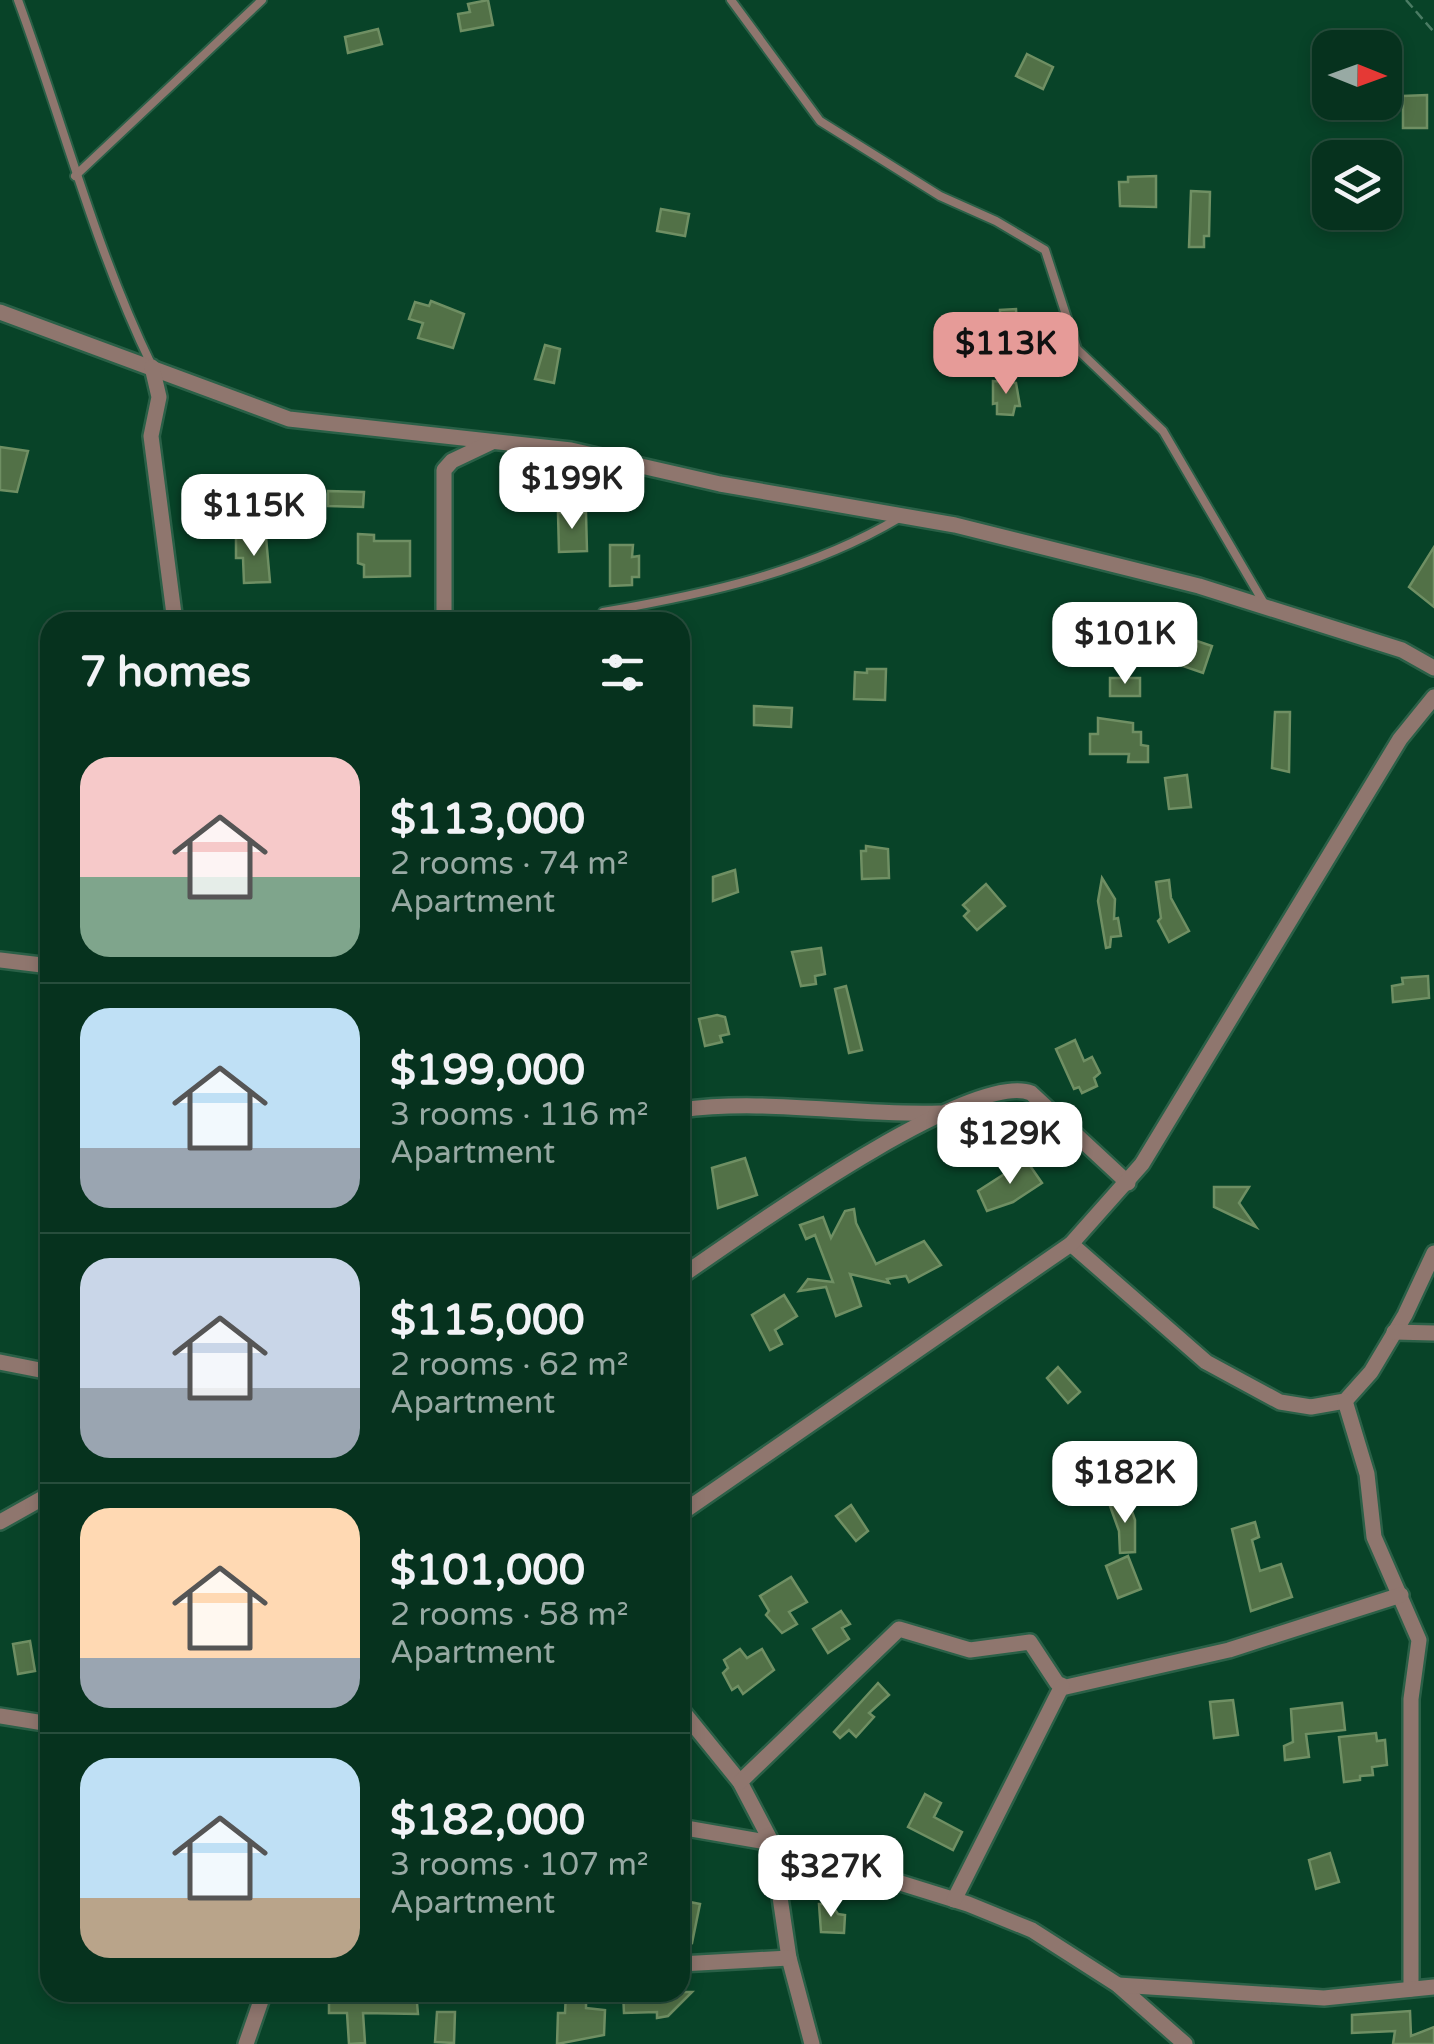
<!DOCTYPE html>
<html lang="en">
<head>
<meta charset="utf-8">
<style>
	body { margin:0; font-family:"Varela Round",sans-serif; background:#0f3a27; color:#f1f3f6; height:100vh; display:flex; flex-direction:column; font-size:38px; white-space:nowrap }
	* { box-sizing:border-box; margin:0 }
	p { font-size:32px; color:#98aaa4 }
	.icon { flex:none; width:55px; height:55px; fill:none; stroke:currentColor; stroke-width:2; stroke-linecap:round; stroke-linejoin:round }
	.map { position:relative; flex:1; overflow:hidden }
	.side { position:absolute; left:40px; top:612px; width:650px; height:1390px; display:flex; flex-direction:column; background:#06321e; border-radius:30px; box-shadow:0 5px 15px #0003,0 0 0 2px #274d3c }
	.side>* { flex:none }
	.needle { width:65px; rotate:91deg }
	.controls { position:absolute; left:1312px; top:30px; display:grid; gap:20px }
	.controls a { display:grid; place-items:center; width:90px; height:90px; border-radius:20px; background:#06321e; box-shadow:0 5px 15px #0003,0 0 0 2px #274d3c; font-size:50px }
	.price { position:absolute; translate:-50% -85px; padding:0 22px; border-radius:20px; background:#fff; color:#222; font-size:32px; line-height:65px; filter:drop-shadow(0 2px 5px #0008) }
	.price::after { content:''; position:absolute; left:50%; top:60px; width:30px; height:22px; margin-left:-15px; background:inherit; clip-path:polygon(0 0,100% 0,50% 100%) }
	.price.current { background:#e69b98; color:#111 }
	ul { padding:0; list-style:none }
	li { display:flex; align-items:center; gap:30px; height:250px; padding:0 40px }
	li+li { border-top:2px solid #274d3c }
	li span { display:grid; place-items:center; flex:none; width:280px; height:200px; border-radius:30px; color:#555 }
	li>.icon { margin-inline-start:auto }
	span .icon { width:120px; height:120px; fill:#fffc; stroke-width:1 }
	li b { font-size:42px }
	h2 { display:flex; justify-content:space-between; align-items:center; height:120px; padding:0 40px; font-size:42px }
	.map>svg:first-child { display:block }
	.building { fill:#527147; stroke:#6f8f63; stroke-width:2.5 }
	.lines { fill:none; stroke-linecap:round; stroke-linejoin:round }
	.service-casing { stroke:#2a6047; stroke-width:12 }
	.minor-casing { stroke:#2a6047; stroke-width:20 }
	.path { stroke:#4a7b63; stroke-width:2.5; stroke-dasharray:10 5; stroke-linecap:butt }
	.service { stroke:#8f766e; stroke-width:8 }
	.minor { stroke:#8f766e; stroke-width:15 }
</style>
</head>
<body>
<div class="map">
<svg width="1434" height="2044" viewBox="0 0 1434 2044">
	<rect width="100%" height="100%" fill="#084328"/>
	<g class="building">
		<path d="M488,0L493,25L461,31L458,14L470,12L468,4Z"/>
		<path d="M378,29L382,44L348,53L345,37Z"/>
		<path d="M1027,54L1053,67L1043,89L1016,76Z"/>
		<path d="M1427,95V128H1403V96Z"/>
		<path d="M1156,176V207L1120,206L1119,182H1128V177Z"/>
		<path d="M1191,191L1210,192L1209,236H1204V247H1189Z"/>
		<path d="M661,209L689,214L685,236L657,231Z"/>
		<path d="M431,301L464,314L453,348L418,338L423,323L409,319L415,302L429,306Z"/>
		<path d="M1016,309L1018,342L992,343L991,316H1000V310Z"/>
		<path d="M545,345L560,349L554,383L535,379Z"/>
		<path d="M993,381L1016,383L1020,406H1015L1013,415L997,414V403L993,404Z"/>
		<path d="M0,447L28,451L17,492L0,490Z"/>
		<path d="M328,491L364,492L363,507L328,506Z"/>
		<path d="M558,513H586L587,551L559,552Z"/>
		<path d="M358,534L374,535V541H410V576L364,577V565L358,563Z"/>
		<path d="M236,537H266L270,582L244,583L243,558H236Z"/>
		<path d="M610,545H633L632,557L639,556V577H632V585L610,586Z"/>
		<path d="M1434,547V607L1409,587Z"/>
		<path d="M1188,638L1212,646L1203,673L1180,665Z"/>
		<path d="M867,669H886L885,700L854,699L855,672L867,673Z"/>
		<rect x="1110" y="678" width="30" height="18"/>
		<path d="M754,706L792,708L791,727L754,725Z"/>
		<path d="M1275,712H1290L1289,772L1272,768Z"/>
		<path d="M1098,718L1133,723V732H1141V745L1148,746V762H1128L1129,754H1090V734H1098Z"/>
		<path d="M1187,775L1191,807L1169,809L1165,778Z"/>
		<path d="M866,846L888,849L889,878L862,879L861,851H866Z"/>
		<path d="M735,870L738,892L713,901V877Z"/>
		<path d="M1102,878L1115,899L1114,919L1118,918L1121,936L1111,937L1110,947L1106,948L1098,901Z"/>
		<path d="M1169,880L1171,898L1189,931L1169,942L1158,921L1161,918L1156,882Z"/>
		<path d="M986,884L1005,906L977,930L964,916L969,911L963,905Z"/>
		<path d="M821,948L825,974L815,976L816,984L801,986L792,952Z"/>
		<path d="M1428,976L1429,998L1393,1002L1392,986L1403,984L1402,978Z"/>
		<path d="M846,986L862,1050L849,1053L835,989Z"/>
		<path d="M717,1015L725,1017L729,1034L720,1036L722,1042L705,1046L699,1019Z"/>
		<path d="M1075,1040L1084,1061L1092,1057L1100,1073L1094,1078L1097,1086L1082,1093L1079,1087L1074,1089L1056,1049Z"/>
		<path d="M745,1158L757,1195L718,1208L712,1168Z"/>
		<path d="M1026,1160L1042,1183L1013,1202L987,1211L978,1191Z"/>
		<path d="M1214,1187H1249L1239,1203L1256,1227L1214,1207Z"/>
		<path d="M854,1209L856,1223L876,1264L924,1241L941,1265L909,1282L906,1276L887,1279L889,1283L850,1274L861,1306L836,1316L826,1287L799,1291L808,1279L833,1282L815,1235L806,1239L800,1225L823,1217L831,1238L845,1211Z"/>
		<path d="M784,1295L797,1316L775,1330L782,1344L770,1350L752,1315Z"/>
		<path d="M1058,1367L1080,1392L1068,1403L1047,1378Z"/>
		<path d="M1182,1463L1190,1481L1163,1490L1156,1475Z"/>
		<path d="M1128,1500L1135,1520V1552L1120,1553L1119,1531L1110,1506Z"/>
		<path d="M851,1505L868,1531L856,1541L836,1516Z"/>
		<path d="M1255,1522L1259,1537L1252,1540L1260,1571L1281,1564L1292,1597L1251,1611L1232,1529Z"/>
		<path d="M1128,1556L1141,1589L1118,1598L1106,1566Z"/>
		<path d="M791,1577L807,1602L789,1612L797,1624L782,1633L766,1615L769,1611L760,1596Z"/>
		<path d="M841,1611L850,1624L842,1628L849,1639L828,1653L813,1629Z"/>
		<path d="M30,1641L35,1671L18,1674L13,1644Z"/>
		<path d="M740,1649L747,1658L762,1649L774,1670L743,1694L738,1686L732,1690L723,1673L728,1668L724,1660Z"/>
		<path d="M878,1683L889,1695L869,1713L874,1717L856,1737L849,1730L840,1738L834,1732Z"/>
		<path d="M1233,1700L1238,1735L1214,1738L1210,1702Z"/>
		<path d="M1342,1703L1345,1730L1306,1734L1309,1757L1285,1760L1284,1746L1293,1742L1291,1709Z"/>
		<path d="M1376,1733L1377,1741L1385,1740L1387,1765L1372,1767L1373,1775L1360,1776V1780L1344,1782L1339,1737Z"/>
		<path d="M925,1794L941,1803L934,1817L962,1832L953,1850L908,1827Z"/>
		<path d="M1330,1853L1339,1882L1316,1889L1309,1860Z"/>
		<path d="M680,1900L700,1904L692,1943L680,1940Z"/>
		<path d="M819,1904H831L838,1914L845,1915L844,1933L821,1932Z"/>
		<path d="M329,1992H416L418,2014L363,2013L365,2043L349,2044L347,2013H329Z"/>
		<path d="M623,1992H692L668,2016L657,2018V2012L624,2013Z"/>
		<path d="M566,1993L586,1994V2008L605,2010L604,2035L557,2044L558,2013H565Z"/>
		<path d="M1410,2011L1411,2036L1434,2027V2044H1393L1395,2031L1352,2033V2015Z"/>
		<path d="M437,2012H455L454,2043L435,2042Z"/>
	</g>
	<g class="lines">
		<g class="service-casing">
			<g id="service">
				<path d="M18,0C63,122 95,249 152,366"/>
				<path d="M731,0L820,121L940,196L996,221L1045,250L1077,349L1163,431L1265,605"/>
				<path d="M75,176L262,0"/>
				<path d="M603,612C706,594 808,572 899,518"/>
			</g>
		</g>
		<g class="minor-casing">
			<g id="minor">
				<path d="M0,312L289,419L571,450L720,484L955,525L1199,586L1402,650L1434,668"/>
				<path d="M152,367L159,397L151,436L175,622"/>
				<path d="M444,622V470L452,461L492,442"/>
				<path d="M0,960L50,966"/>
				<path d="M680,1110C767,1098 852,1116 940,1113"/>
				<path d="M1071,1244L1206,1362L1280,1402L1311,1407L1345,1401L1371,1372L1405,1315L1434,1253"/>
				<path d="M680,1277C737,1238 971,1069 1031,1093L1128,1183"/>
				<path d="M1394,1332L1434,1333"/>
				<path d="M0,1362L50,1372"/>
				<path d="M1345,1401L1367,1474L1374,1537L1419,1640L1411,1699V1989"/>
				<path d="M680,1514L1071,1244L1142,1164L1400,739L1434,697"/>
				<path d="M0,1522L50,1494"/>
				<path d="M680,1708L740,1782L772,1843L789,1958L812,2044"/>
				<path d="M0,1716L50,1724"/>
				<path d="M740,1782L899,1629L970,1650L1030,1642L1057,1683L1066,1687L1229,1650L1401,1595"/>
				<path d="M680,1827L772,1843L968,1904L1032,1930L1118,1985L1185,2044"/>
				<path d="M954,1900L1062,1686"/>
				<path d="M680,1964L789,1958"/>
				<path d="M1118,1985L1324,1998L1434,1987"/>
				<path d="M246,2044L264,1992"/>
			</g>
		</g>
		<path class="path" d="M1406,0L1434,32"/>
		<use href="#service" class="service"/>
		<use href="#minor" class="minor"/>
	</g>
</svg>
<div class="controls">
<a><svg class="needle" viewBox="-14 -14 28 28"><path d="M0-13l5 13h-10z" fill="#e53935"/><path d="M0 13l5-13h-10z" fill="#98aaa4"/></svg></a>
<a><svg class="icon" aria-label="layers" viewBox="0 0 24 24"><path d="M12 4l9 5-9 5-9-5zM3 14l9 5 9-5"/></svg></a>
</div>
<b class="price current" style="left:1006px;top:397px">$113K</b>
<b class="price" style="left:572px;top:532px">$199K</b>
<b class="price" style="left:254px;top:559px">$115K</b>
<b class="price" style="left:1125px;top:687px">$101K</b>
<b class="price" style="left:1010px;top:1187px">$129K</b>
<b class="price" style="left:1125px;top:1526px">$182K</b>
<b class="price" style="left:831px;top:1920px">$327K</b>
<section class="side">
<h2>7 homes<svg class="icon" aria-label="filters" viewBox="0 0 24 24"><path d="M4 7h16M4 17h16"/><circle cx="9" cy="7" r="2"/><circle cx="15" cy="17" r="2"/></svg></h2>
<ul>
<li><span style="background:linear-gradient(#f6c9c9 60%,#7fa58c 0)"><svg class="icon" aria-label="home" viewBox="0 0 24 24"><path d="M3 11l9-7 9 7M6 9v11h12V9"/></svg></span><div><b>$113,000</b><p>2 rooms · 74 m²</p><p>Apartment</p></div></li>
<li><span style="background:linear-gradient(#bfe0f5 70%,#9aa5b1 0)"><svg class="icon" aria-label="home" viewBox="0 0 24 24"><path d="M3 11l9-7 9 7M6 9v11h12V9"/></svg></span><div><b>$199,000</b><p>3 rooms · 116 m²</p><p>Apartment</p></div></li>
<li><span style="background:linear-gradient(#c9d6e8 65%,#9aa5b1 0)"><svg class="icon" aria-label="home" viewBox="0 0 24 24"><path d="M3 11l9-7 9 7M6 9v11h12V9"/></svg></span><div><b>$115,000</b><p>2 rooms · 62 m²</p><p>Apartment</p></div></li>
<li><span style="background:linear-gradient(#ffd9b3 75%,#9aa5b1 0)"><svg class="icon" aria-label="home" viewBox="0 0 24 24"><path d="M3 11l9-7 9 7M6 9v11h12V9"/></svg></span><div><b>$101,000</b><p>2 rooms · 58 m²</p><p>Apartment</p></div></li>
<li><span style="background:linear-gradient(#bfe0f5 70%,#b9a48a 0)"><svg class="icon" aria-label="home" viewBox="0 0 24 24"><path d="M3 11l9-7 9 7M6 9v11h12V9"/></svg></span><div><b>$182,000</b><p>3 rooms · 107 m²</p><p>Apartment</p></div></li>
</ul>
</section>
</div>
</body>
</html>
